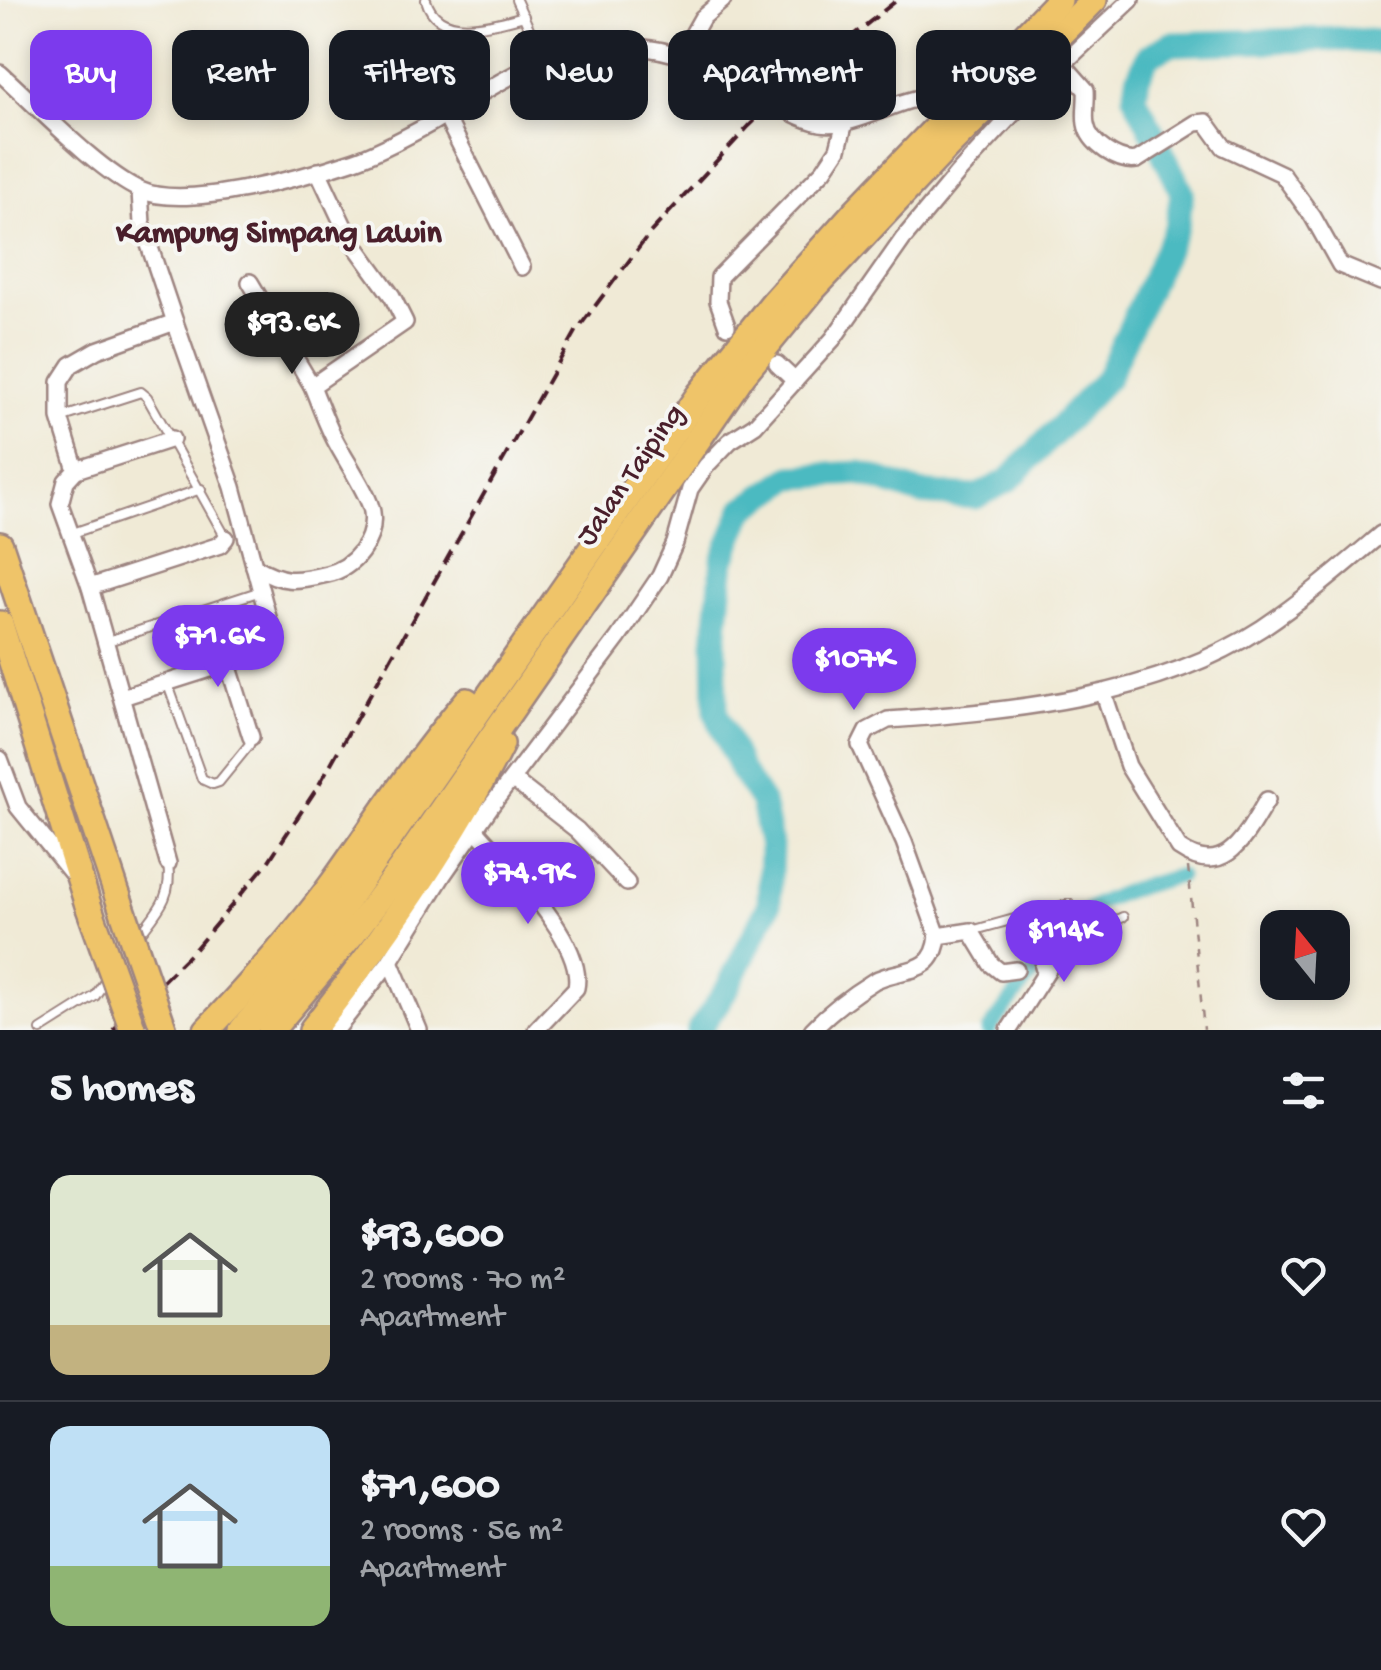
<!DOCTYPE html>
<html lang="en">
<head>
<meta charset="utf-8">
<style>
	body { margin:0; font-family:"Gochi Hand",sans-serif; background:#242831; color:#f1f3f6; height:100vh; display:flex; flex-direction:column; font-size:38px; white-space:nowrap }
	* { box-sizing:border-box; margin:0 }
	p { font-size:32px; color:#9ea1a6 }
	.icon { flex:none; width:55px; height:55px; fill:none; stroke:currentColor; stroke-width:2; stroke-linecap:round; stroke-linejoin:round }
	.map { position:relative; height:1030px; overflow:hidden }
	.panel { display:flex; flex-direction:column; background:#171b24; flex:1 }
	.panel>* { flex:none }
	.banner { position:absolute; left:30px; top:30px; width:1322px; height:90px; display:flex; gap:20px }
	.needle { width:65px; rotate:342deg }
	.buttons { position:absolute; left:1260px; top:910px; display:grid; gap:20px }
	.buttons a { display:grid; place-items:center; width:90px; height:90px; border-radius:20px; background:#171b24; box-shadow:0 5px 15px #0003; font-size:50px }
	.price { position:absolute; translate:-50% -85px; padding:0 22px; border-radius:35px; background:#7c3aed; color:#fff; font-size:32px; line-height:65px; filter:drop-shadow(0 2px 5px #0008) }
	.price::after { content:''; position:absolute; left:50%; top:60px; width:30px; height:22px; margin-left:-15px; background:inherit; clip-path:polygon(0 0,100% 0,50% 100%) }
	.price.on { background:#222; color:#fff }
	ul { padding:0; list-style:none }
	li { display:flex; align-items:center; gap:30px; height:250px; padding:0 50px }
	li+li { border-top:2px solid #363941 }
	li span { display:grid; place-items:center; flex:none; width:280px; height:200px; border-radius:20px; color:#555 }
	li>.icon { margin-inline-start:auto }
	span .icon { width:120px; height:120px; fill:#fffc; stroke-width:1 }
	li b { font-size:42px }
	h2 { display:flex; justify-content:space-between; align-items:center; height:120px; padding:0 50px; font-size:42px }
	.chip { padding:0 35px; border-radius:20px; background:#171b24; box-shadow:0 5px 15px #0003; font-size:35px; line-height:90px }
	.chip.on { background:#7c3aed; color:#fff }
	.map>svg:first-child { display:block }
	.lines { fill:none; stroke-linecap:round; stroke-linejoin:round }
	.canal { stroke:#4bbac1; stroke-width:15 }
	.river { stroke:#4bbac1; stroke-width:25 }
	.service-casing { stroke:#9d8480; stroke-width:12 }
	.minor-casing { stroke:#9d8480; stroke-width:20 }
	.trunk-casing { stroke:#9d8480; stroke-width:30 }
	.path { stroke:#9d8480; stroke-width:2.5; stroke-dasharray:8 8; stroke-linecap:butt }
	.service { stroke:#fff; stroke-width:8 }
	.minor { stroke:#fff; stroke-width:15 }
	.trunk { stroke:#efc469; stroke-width:25 }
	.rail { stroke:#4a1f2b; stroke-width:4; stroke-dasharray:15 8; stroke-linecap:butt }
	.trunk-bridge-casing { stroke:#9d8480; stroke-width:30; stroke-linecap:butt }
	.trunk-bridge { stroke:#efc469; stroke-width:25 }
	.labels { text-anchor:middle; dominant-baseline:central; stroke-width:8; stroke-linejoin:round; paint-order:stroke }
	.street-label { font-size:30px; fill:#4a1f2b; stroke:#f6f6f2 }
	.neighbourhood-label { font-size:32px; font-weight:bold; fill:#4a1f2b; stroke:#f6f6f2 }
</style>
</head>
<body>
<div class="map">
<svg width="1381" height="1030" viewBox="0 0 1381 1030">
	<rect width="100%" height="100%" fill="#f6f6f2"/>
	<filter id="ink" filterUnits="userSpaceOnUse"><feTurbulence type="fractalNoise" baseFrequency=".01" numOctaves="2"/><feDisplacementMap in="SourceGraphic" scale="20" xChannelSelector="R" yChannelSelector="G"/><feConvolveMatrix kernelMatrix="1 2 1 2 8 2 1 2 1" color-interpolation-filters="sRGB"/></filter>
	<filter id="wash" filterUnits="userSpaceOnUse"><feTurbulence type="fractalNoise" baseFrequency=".0048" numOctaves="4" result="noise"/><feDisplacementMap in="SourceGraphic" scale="40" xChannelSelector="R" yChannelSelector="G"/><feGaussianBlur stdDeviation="2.25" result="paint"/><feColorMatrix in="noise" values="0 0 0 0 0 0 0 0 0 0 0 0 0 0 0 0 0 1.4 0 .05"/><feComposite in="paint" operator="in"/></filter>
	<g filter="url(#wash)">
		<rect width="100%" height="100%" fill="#f0ead6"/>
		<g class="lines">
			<path class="canal" d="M989,1030L1072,921C1103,895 1141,886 1179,876"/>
			<path class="river" d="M699,1030L727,989L769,905L771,847L762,802L741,770L716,713L715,642L723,560L744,509L792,477L860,473L919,493L976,497L1009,480L1107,378L1177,226L1182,192L1135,97L1138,78L1148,56L1171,44L1336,39L1381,42"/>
		</g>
	</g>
	<g filter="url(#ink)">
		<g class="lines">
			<g class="service-casing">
				<g id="service">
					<path d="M426,0C438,42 495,24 524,16"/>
					<path d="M516,0L544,61"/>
					<path d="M60,418L141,392L147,397L226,538"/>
					<path d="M70,534L201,489"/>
					<path d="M105,642L261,591"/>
					<path d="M167,682L202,779L213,784L219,782L249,745L251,737"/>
					<path d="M971,931L1069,904"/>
					<path d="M137,938C157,911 173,898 168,863"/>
					<path d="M1050,966L1086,934L1123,917"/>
					<path d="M41,1030L95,996L108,977"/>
				</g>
			</g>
			<g class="minor-casing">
				<g id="minor">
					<path d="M681,55L702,18L723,0"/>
					<path d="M1063,64L1086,90C1087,101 1084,114 1086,124C1089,144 1119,163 1137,160L1196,123L1206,122L1224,147L1282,174L1313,217L1340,265L1381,282"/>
					<path d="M0,73C36,105 98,171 140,190C185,211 308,176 355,160C381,151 406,137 430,124C479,95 530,58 587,49C648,39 701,58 752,89C774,102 795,118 820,123C851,128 885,106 915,99C930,95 945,98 960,101"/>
					<path d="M445,115L522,267"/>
					<path d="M250,282L312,386"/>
					<path d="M727,326L718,301L719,277L824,170L838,149L845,122"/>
					<path d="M777,364L795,381"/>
					<path d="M76,470L60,418V382L71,365L97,350L175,322L142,224L140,191"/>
					<path d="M254,566C283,583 294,582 327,574C354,568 376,541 372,512C370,495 341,454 333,436C325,420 319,403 312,386L405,322L392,296L349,237L318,171"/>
					<path d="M90,587L220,545L226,538"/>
					<path d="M228,664L251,737"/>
					<path d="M1104,694L1128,766L1179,848C1226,880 1245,836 1267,800"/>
					<path d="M122,697L270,650L275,643L233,487L175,322"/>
					<path d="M0,759L18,807L74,876"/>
					<path d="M512,779L577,830L627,883"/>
					<path d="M475,829C505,864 586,941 576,988L536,1030"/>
					<path d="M168,863L90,587L60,504L66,481L76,470L172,439"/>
					<path d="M938,936L904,842L860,745L867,731L888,720C1012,711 1155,698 1262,628C1304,600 1342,567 1381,534"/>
					<path d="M390,961L419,1030"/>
					<path d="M336,1030L390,961L443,875L491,806L618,638L660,576L675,543L690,489L706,466L730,441L755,425L833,339L903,239L958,173L1034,91L1131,0"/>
					<path d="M812,1030C829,1012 853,994 874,981C902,966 934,978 938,936L971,931L991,964L1001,972L1016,970"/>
					<path d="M1009,1030L1050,966L1043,967"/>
				</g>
			</g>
			<g class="trunk-casing">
				<g id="trunk">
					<path d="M0,545L118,897"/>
					<path d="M0,624L88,905"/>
					<path d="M207,1030C252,983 295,935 333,883C377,821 418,759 467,701"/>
					<path d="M242,1030L321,937L699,395L774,302L855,212L1059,0"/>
					<path d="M271,1030L353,933L400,870L744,373L813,289L945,149L1094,0"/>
					<path d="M312,1030C382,941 450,845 501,744"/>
				</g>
			</g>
			<path class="path" d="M1188,867L1204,1030"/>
			<use href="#service" class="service"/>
			<use href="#minor" class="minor"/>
			<use href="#trunk" class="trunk"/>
			<path class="rail" d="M113,1030L195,949L268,862L317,788L577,330L650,233L749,126L796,81L897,0"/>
			<g class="trunk-bridge-casing">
				<g id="trunk-bridge">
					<path d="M118,897L164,1030"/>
					<path d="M88,905L133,1030"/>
				</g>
			</g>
			<use href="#trunk-bridge" class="trunk-bridge"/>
		</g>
	</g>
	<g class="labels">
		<g class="street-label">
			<text transform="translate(632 476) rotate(-55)">Jalan Taiping</text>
		</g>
		<g class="neighbourhood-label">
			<text x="279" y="235">Kampung Simpang Lawin</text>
		</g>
	</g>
</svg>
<div class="buttons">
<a><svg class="needle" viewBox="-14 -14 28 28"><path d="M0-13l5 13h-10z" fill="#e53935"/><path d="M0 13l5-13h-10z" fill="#9ea1a6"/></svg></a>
</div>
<b class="price on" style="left:292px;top:377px">$93.6K</b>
<b class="price" style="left:218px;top:690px">$71.6K</b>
<b class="price" style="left:854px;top:713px">$107K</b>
<b class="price" style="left:528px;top:927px">$74.9K</b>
<b class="price" style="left:1064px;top:985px">$114K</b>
<div class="banner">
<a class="chip on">Buy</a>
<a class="chip">Rent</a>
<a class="chip">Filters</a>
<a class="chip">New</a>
<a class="chip">Apartment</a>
<a class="chip">House</a>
</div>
</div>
<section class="panel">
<h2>5 homes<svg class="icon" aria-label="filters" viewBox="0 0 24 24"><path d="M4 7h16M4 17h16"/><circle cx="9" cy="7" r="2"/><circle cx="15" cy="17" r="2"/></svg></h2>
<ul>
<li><span style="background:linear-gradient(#dfe7d0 75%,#c2b280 0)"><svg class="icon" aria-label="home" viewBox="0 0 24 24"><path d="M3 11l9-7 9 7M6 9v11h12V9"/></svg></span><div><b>$93,600</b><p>2 rooms · 70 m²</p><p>Apartment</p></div><svg class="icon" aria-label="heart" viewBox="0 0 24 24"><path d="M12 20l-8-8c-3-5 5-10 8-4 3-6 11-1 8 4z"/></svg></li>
<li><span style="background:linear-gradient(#bfe0f5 70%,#8fb573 0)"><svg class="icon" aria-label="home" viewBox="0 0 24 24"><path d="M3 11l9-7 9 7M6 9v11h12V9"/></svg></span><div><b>$71,600</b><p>2 rooms · 56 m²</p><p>Apartment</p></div><svg class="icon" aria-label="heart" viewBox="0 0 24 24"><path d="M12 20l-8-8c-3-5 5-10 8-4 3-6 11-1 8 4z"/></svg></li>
</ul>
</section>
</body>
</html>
